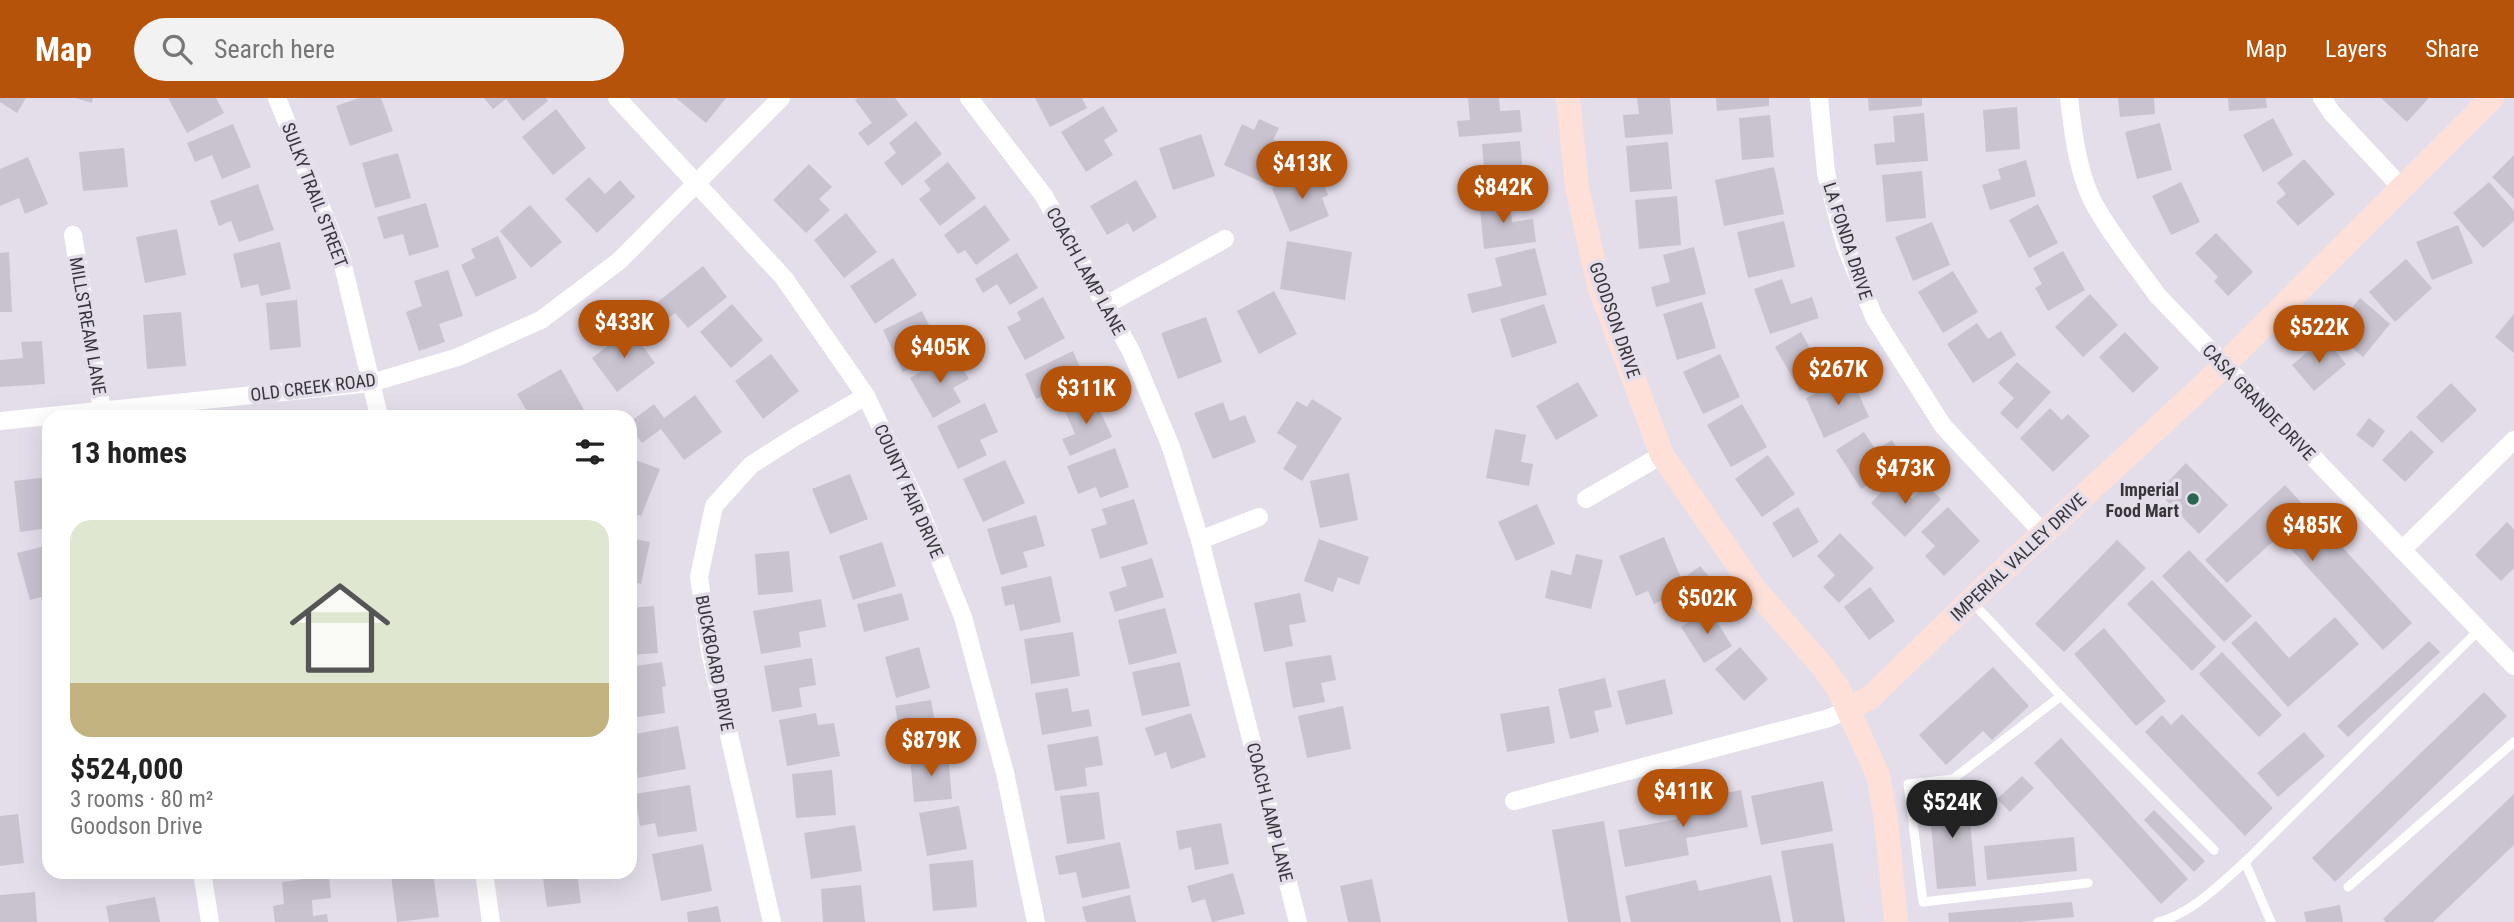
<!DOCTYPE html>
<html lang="en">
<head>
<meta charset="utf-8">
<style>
	body { margin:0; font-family:"Roboto Condensed",sans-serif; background:#f2f2f2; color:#222; height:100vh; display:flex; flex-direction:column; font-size:26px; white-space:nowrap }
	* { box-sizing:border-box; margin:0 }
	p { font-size:23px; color:#767676 }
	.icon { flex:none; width:38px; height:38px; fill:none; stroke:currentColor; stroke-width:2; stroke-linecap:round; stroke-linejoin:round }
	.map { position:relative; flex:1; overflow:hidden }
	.side { position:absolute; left:42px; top:312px; width:595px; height:469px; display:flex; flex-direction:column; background:#fff; border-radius:21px; box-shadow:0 7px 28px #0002 }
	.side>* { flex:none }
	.price { position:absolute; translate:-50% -60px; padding:0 16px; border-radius:24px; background:#b45309; color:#fff; font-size:23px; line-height:46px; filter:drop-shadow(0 2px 4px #0008) }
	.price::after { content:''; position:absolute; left:50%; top:42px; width:21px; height:16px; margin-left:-10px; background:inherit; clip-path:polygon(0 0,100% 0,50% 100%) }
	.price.current { background:#222; color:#fff }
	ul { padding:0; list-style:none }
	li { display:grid; align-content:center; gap:14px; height:371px; padding:0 28px }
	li+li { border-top:2px solid #e0e0e0 }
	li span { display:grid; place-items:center; height:217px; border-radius:21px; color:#555 }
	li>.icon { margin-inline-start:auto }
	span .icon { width:126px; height:126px; fill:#fffc; stroke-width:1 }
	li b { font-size:30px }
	h2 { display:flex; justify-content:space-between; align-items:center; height:84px; padding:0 28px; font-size:30px }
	header { display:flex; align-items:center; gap:42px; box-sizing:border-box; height:98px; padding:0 35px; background:#b45309; color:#fff }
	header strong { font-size:33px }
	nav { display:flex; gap:38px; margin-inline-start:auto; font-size:24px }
	.search { width:490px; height:63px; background:#f2f2f2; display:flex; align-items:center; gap:18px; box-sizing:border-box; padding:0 24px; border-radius:38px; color:#767676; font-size:26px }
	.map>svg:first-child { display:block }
	.building { fill:#c9c3cf }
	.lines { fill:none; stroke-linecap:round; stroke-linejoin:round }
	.lane { stroke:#fff; stroke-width:9 }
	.street { stroke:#fff; stroke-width:18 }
	.secondary { stroke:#fee0d9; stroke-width:24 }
	.poi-dot { fill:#2b654f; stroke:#e4deea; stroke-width:2.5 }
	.labels { text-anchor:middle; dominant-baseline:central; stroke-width:7; stroke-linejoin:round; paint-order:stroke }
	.street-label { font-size:18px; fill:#39363b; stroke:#e4deea }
	.poi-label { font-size:18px; font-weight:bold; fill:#39363b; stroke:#e4deea; text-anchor:end }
</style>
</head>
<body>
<header>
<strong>Map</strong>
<div class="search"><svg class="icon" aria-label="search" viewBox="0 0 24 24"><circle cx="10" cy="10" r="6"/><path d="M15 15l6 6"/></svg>Search here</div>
<nav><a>Map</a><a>Layers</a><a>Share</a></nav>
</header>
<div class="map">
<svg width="2514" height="824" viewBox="0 0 2514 824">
	<rect width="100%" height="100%" fill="#e4deea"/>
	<g class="building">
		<path d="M0,0H26L17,15L0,4Z"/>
		<path d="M75,0H93L92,5Z"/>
		<path d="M168,0H216L224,15L187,35Z"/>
		<path d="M359,0H381L393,33L350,48L336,8Z"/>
		<path d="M484,0H546L548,3L523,23L506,1L493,11Z"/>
		<path d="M676,0H726L706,25Z"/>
		<path d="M858,0H895L908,17L868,48L858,35L872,25L855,2Z"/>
		<path d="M1035,0H1082L1087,10L1050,29Z"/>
		<path d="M1468,0H1499L1500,13L1520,12L1522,34L1459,39L1457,23L1470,22Z"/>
		<path d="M1637,0H1670L1673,36L1625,40L1623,17L1639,16Z"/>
		<path d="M1716,0H1769V8L1717,13Z"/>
		<path d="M1868,0H1922V8L1869,13Z"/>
		<path d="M2118,0H2154L2155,16L2120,19Z"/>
		<path d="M2228,0H2266L2267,10L2229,13Z"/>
		<path d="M2381,0H2427L2428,1L2407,24Z"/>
		<path d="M1103,8L1118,33L1104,42L1113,57L1086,74L1061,34Z"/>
		<path d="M2017,9L2020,51L1986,54L1983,12Z"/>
		<path d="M556,11L586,50L553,77L522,39Z"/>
		<path d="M1924,15L1928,63L1876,67L1874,46L1895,44L1893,18Z"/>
		<path d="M1770,17L1774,59L1742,62L1739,20Z"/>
		<path d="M2273,20L2293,57L2263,74L2243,37Z"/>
		<path d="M1259,21L1279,30L1273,42L1285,47L1268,87L1224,67L1242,26L1254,32Z"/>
		<path d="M916,23L942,56L902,88L884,65L896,55L889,45Z"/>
		<path d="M2160,25L2172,72L2137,81L2125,34Z"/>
		<path d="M233,26L251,69L222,81L212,57L195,64L187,45Z"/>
		<path d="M1201,36L1215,78L1173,92L1159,50Z"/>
		<path d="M1520,43L1524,89L1486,93L1482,46Z"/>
		<path d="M1668,44L1672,91L1630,94L1626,48Z"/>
		<path d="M124,50L128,89L83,93L79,54Z"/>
		<path d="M398,55L411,100L375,110L362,65Z"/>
		<path d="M2514,57V101L2492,79Z"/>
		<path d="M28,59L48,106L25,116L19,100L0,108V71Z"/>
		<path d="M2304,61L2335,96L2298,128L2276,104L2286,96L2277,85Z"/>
		<path d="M2026,62L2036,98L1990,112L1982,87L2001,81L1998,71Z"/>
		<path d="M948,64L976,100L940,128L919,101L931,92L924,83Z"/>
		<path d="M809,66L832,89L819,101L830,112L806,135L773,102Z"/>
		<path d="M1774,69L1784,116L1724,128L1715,82Z"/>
		<path d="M1318,72L1328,97L1322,100L1329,118L1290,134L1272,90Z"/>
		<path d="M1922,73L1926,120L1886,124L1882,77Z"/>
		<path d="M589,79L605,96L620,82L635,99L597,135L565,101Z"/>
		<path d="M1136,82L1157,119L1133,134L1128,125L1107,137L1090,108Z"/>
		<path d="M2181,84L2200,124L2171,137L2152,98Z"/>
		<path d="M2489,84L2514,113V123L2483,150L2453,115Z"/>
		<path d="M258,86L274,132L239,144L231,123L219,128L210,103Z"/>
		<path d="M1677,98L1681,147L1639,151L1635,102Z"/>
		<path d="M1509,99L1512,124L1533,121L1536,144L1484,151L1479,102Z"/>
		<path d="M426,105L439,149L409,158L403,136L384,141L377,119Z"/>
		<path d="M2038,106L2058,145L2029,160L2009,122Z"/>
		<path d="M530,107L562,144L531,170L500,133Z"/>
		<path d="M985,107L1010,142L976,167L965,152L958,156L944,137Z"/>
		<path d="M846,115L877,154L844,180L814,142Z"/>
		<path d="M1784,123L1795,169L1748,180L1737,134Z"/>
		<path d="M1932,124L1950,167L1913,183L1895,139Z"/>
		<path d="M2458,127L2473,165L2432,182L2416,144Z"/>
		<path d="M177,131L186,177L145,185L136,139Z"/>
		<path d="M2216,135L2253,174L2228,198L2214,183L2218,179L2195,155Z"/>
		<path d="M498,138L517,180L476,199L461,167L475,160L471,151Z"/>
		<path d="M1287,143L1352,154L1345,202L1280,191Z"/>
		<path d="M280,144L291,191L261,198L258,186L241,190L233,156Z"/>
		<path d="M1694,149L1706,196L1656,209L1651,189L1670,184L1663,157Z"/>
		<path d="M1535,150L1547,197L1472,215L1467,196L1502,188L1495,160Z"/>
		<path d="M2063,153L2085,192L2048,213L2035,190L2042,186L2033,170Z"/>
		<path d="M9,154L12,214H0V155Z"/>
		<path d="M1017,155L1038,190L1010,207L997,186L983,195L975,181Z"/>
		<path d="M893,160L917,197L875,226L850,188Z"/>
		<path d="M2406,161L2432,190L2395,224L2369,194Z"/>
		<path d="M703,168L727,199L688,230L675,215L657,229L645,214Z"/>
		<path d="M448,172L463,218L439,226L445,244L419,253L406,214L422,208L414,183Z"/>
		<path d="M1953,173L1978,214L1943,235L1918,194Z"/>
		<path d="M1782,181L1791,206L1812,199L1819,220L1770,236L1754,191Z"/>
		<path d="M1274,193L1297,236L1259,256L1237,213Z"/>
		<path d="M2090,196L2118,227L2083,259L2055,229Z"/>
		<path d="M1043,199L1065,240L1025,262L1007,229L1021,222L1017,214Z"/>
		<path d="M2360,200L2390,226L2363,259L2333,234Z"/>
		<path d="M297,202L301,249L270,252L266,205Z"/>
		<path d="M1702,204L1716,250L1677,262L1663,216Z"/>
		<path d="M732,206L763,242L731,270L700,234Z"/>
		<path d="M1544,206L1557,245L1512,260L1500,221Z"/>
		<path d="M922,213L933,235L923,240L933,260L903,274L883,232Z"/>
		<path d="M181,214L186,268L147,271L143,217Z"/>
		<path d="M2514,216V255L2495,239Z"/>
		<path d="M1206,219L1222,264L1178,281L1161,235Z"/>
		<path d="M1977,225L1988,241L2001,233L2016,257L1973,285L1947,246Z"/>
		<path d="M630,231L655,265L617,294L592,260Z"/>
		<path d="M1801,234L1815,259L1832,249L1843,268L1800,293L1775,249Z"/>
		<path d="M2125,234L2159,270L2133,295L2099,259Z"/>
		<path d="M2325,240L2346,266L2314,293L2292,267Z"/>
		<path d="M42,243L45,286L0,289V262L23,260L21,244Z"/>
		<path d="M1073,253L1089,290L1059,304L1054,293L1036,301L1025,276Z"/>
		<path d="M953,255L969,281L953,290L961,304L933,320L910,280Z"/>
		<path d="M771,256L799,293L763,321L735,283Z"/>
		<path d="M1720,256L1740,299L1703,316L1683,274Z"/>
		<path d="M2017,264L2051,294L2017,331L2000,315L2014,300L1998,285Z"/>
		<path d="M561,271L584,312L572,318H530L517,296Z"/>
		<path d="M1851,279L1869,319L1824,340L1806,300Z"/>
		<path d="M1578,284L1598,318L1556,342L1536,308Z"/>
		<path d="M2451,285L2477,312L2442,345L2416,319Z"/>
		<path d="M695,297L722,334L684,362L661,331L642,345L630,329V324L654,306L664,320Z"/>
		<path d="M1093,298L1112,339L1070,358L1062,341L1075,336L1064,311Z"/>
		<path d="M1312,301L1342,320L1302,383L1283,371L1297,348L1277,335L1297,303L1307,309Z"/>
		<path d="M1223,304L1230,323L1245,317L1256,344L1213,361L1194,315Z"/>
		<path d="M985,305L998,334L980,342L987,357L958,371L937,328Z"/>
		<path d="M1742,306L1767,349L1731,369L1707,327Z"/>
		<path d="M2050,310L2062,322L2068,316L2090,338L2053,374L2020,340Z"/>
		<path d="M2369,320L2385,333L2373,350L2356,337Z"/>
		<path d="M1495,331L1526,337L1521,364L1533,366L1529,388L1486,380Z"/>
		<path d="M2411,332L2434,354L2405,384L2382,362Z"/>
		<path d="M1864,334L1876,352L1892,342L1905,363L1861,391L1836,352Z"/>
		<path d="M1115,350L1129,389L1100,400L1096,389L1078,396L1067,368Z"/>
		<path d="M1768,357L1795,396L1762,419L1735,381Z"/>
		<path d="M630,360L660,371L641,418L630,414Z"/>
		<path d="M1005,362L1025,405L983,424L963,381Z"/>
		<path d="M2186,365L2228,407L2199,436L2158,394Z"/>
		<path d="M1349,375L1358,422L1320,430L1310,383Z"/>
		<path d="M850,376L868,421L830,436L812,391Z"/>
		<path d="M49,379V430L20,434L14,383Z"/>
		<path d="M1893,382L1912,401L1926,386L1941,401L1905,439L1871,405Z"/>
		<path d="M2285,387L2412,525L2383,552L2279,438L2227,485L2205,462Z"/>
		<path d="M1134,401L1148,446L1100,461L1091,431L1107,426L1102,411Z"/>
		<path d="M1537,406L1555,446L1516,463L1498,424Z"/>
		<path d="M1798,409L1819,444L1793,460L1772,425Z"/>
		<path d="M1948,409L1980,443L1944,478L1925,458L1935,448L1921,434Z"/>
		<path d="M1036,417L1045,448L1023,454L1028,469L1001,477L987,431Z"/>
		<path d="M2507,424L2514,431V470L2501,483L2475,457Z"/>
		<path d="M1840,435L1874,470L1839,505L1823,489L1835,477L1817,458Z"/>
		<path d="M1664,439L1686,492L1654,506L1648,493L1636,498L1619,458Z"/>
		<path d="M630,440L650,444L641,486L630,483Z"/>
		<path d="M1319,441L1369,459L1359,487L1338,479L1333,494L1304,483Z"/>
		<path d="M2117,442L2146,470L2064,554L2035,526Z"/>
		<path d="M882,444L896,488L853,502L839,458Z"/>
		<path d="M49,447V497L30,502L17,455Z"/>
		<path d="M2189,452L2252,518L2224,544L2162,478Z"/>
		<path d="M789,453L793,494L758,497L755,456Z"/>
		<path d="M1576,456L1603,462L1591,511L1545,500L1551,472L1571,477Z"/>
		<path d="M1152,460L1164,499L1115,514L1109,494L1127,488L1121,469Z"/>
		<path d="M1700,468L1716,487L1700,499L1685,479Z"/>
		<path d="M1051,478L1061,524L1020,533L1014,506L1005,508L1001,489Z"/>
		<path d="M2152,482L2216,549L2192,573L2127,506Z"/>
		<path d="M1870,489L1895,523L1869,542L1844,509Z"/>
		<path d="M902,495L909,522L864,534L857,506Z"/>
		<path d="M1300,495L1306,524L1289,527L1293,548L1264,554L1254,505Z"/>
		<path d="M821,501L826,529L799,534L801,549L761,556L753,513Z"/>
		<path d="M654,508L658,555L630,557V510Z"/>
		<path d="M1165,510L1177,555L1129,567L1118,522Z"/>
		<path d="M1709,511L1732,548L1704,565L1681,529Z"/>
		<path d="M2335,519L2359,546L2288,609L2231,545L2256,523L2289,560Z"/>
		<path d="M2104,530L2166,603L2136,628L2074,556Z"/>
		<path d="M1073,534L1080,578L1031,586L1024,541Z"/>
		<path d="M2429,543L2440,554L2348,639L2337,628Z"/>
		<path d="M919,549L930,590L896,600L885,559Z"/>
		<path d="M1740,549L1768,581L1744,603L1715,571Z"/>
		<path d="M2222,554L2282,617L2259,639L2199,576Z"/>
		<path d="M1331,557L1336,582L1321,585L1325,604L1293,610L1285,564Z"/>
		<path d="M812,560L816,587L799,590L802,609L772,614L764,568Z"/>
		<path d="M662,564L666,588L662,589L665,615L630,620V569Z"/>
		<path d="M1180,564L1190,608L1142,618L1132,574Z"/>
		<path d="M1993,569L2029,608L1992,642L1983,633L1946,667L1919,637Z"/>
		<path d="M1605,580L1612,609L1594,613L1599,634L1570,641L1558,591Z"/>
		<path d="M1665,581L1673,616L1626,627L1617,593Z"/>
		<path d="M1068,590L1072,614L1089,611L1092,628L1042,637L1035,595Z"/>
		<path d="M2484,594L2507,618L2335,784L2312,760Z"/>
		<path d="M931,602L939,647L903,654L895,608Z"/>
		<path d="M1343,608L1351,651L1307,660L1298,618Z"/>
		<path d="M1549,608L1555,645L1507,654L1500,616Z"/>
		<path d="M816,615L818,627L834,625L840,658L787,668L779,622Z"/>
		<path d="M1191,615L1206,659L1171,671L1166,654L1155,658L1145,630Z"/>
		<path d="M2182,616L2273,710L2245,738L2145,634L2162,617L2171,627Z"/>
		<path d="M678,628L686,671L638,680L630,637Z"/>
		<path d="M2304,634L2325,658L2278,699L2257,675Z"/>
		<path d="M1098,638L1103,667L1085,670L1087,688L1055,693L1047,647Z"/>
		<path d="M2061,640L2188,781L2161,806L2034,665Z"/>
		<path d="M948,656L952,701L914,704L910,659Z"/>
		<path d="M832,672L836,717L796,720L792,676Z"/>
		<path d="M2022,678L2034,690L2010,714L1997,701Z"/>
		<path d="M1823,683L1833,733L1761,747L1751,698Z"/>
		<path d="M690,687L697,733L658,739L655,725L640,728L635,696Z"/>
		<path d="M1741,692L1748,729L1686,740L1689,757L1625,769L1618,732L1679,721L1676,705Z"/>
		<path d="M1967,692L1976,788L1937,791L1928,695Z"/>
		<path d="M1099,694L1105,741L1067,746L1060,698Z"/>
		<path d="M2514,696V747L2433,824H2386L2383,821Z"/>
		<path d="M959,708L967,751L927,758L919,715Z"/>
		<path d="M2154,712L2205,763L2194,774L2144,722Z"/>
		<path d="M18,716L24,765L0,768V718Z"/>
		<path d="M1604,723L1621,824H1568L1552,732Z"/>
		<path d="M1221,725L1229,766L1195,772L1191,749L1179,752L1176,733Z"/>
		<path d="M855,727L862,773L811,781L804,735Z"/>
		<path d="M2074,739L2077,773L1987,782L1984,748Z"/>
		<path d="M1120,744L1130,790L1082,800L1076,774L1059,777L1055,758Z"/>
		<path d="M1833,745L1845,824H1793L1781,753Z"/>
		<path d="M703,746L712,793L661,803L652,756Z"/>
		<path d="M973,762L977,809L933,813L929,766Z"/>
		<path d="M417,774H433L439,819L397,824L391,777Z"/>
		<path d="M534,774H577L581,805L547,809L543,780L535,781Z"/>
		<path d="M1233,775L1245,816L1212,824L1205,801L1192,805L1187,788Z"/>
		<path d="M1771,777L1781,824H1631L1625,798L1696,782L1699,793Z"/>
		<path d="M329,778L331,800L312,802L313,818L327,816L328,824H275L273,808L284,806L282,784Z"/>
		<path d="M1372,781L1381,824H1348L1340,788Z"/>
		<path d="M861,787L865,824H823L821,791Z"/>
		<path d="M35,794L37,824H0V797Z"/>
		<path d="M1130,797L1136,824H1086L1082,809Z"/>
		<path d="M155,799L160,824H109L106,808Z"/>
		<path d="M2072,804L2074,819L2020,824H1949L1948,815Z"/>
		<path d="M2340,807L2343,824H2306L2304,814Z"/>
		<path d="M718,808L721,824H688L687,814Z"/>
	</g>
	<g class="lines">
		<g class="lane">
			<path d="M1971,503L2061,598L2214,752"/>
			<path d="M2061,598L1953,681L1908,686L1923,804L2088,785"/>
			<path d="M2245,764L2271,824"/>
			<path d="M2348,789L2514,644"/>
			<path d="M2158,824C2191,816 2220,786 2245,764L2479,532"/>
		</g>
		<g class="street">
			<path d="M277,0L341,159L379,318"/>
			<path d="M617,0L784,180L866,298L917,405L963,519L1005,675L1036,824"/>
			<path d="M969,0L1044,98L1131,253L1171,349L1200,442L1298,824"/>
			<path d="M1819,0L1826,75L1845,147L1874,219L1943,328L2043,435"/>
			<path d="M2069,0C2073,33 2077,71 2092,102C2110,136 2135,166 2157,197L2514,568"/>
			<path d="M2322,0L2332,15L2401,89"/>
			<path d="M73,137L103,318"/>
			<path d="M1106,207L1225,141"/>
			<path d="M0,323L371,285L458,259L541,222L619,163L781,0"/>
			<path d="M1586,401L1662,357"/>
			<path d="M1200,442L1259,419"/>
			<path d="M2402,452L2514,342"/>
			<path d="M1514,703L1829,620L1848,612"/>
			<path d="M202,774L210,824"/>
			<path d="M484,774L491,824"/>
			<path d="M772,824L710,554L699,479L714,408L751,367L795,339L866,298"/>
		</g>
		<g class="secondary">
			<path d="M1568,0L1577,90L1599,188L1662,357L1756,493L1823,569L1838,590L1878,677L1886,722L1896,824"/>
			<path d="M1848,612L1872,598L1970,503L2206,285L2492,0"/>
		</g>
	</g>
	<circle class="poi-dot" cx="2193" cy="401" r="7"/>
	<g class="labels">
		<g class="street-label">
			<text transform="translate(315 97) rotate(69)">SULKY TRAIL STREET</text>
			<text transform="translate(1848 143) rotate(72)">LA FONDA DRIVE</text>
			<text transform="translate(1086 173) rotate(61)">COACH LAMP LANE</text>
			<text transform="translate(1615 222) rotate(71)">GOODSON DRIVE</text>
			<text transform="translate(88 228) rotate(80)">MILLSTREAM LANE</text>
			<text transform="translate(313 289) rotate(-7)">OLD CREEK ROAD</text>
			<text transform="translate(2259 304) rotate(46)">CASA GRANDE DRIVE</text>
			<text transform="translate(909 393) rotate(66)">COUNTY FAIR DRIVE</text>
			<text transform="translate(2018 459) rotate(-43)">IMPERIAL VALLEY DRIVE</text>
			<text transform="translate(715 565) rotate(79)">BUCKBOARD DRIVE</text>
			<text transform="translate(1270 714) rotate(76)">COACH LAMP LANE</text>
		</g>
		<g class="poi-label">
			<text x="2179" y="391">Imperial<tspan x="2179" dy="21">Food Mart</tspan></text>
		</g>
	</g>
</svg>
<b class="price" style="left:1302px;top:103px">$413K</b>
<b class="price" style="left:1503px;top:127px">$842K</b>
<b class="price" style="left:624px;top:262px">$433K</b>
<b class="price" style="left:2319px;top:267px">$522K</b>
<b class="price" style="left:940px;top:287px">$405K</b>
<b class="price" style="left:1838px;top:309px">$267K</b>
<b class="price" style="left:1086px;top:328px">$311K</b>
<b class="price" style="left:1905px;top:408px">$473K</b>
<b class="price" style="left:2312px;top:465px">$485K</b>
<b class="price" style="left:1707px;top:538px">$502K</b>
<b class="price" style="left:931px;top:680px">$879K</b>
<b class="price" style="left:1683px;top:731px">$411K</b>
<b class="price current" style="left:1952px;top:742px">$524K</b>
<section class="side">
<h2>13 homes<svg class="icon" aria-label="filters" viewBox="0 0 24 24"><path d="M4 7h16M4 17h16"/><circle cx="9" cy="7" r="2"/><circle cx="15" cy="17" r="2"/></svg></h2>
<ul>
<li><span style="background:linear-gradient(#dfe7d0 75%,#c2b280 0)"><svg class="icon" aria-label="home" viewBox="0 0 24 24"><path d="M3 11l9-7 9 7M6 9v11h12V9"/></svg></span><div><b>$524,000</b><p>3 rooms · 80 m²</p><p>Goodson Drive</p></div></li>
</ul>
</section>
</div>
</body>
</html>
